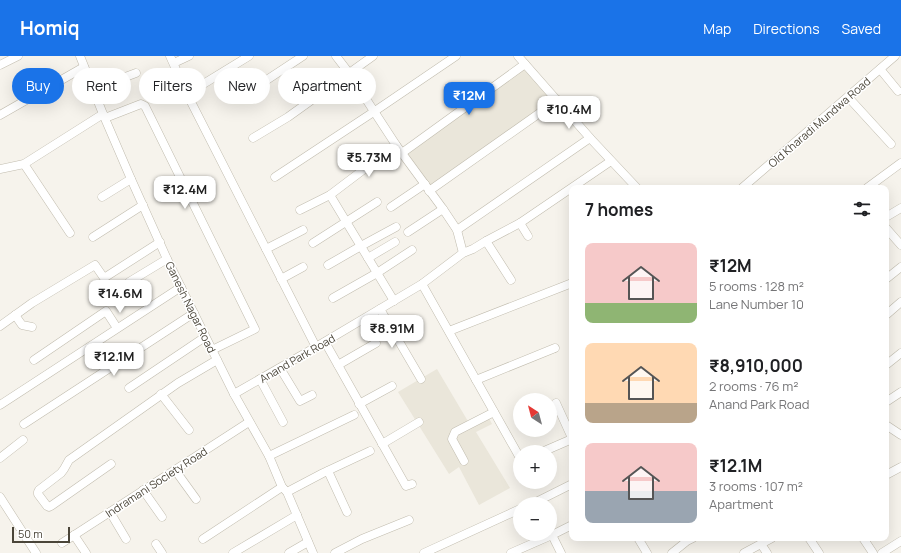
<!DOCTYPE html>
<html lang="en">
<head>
<meta charset="utf-8">
<style>
	body { margin:0; font-family:Manrope,sans-serif; background:#f2f2f2; color:#202124; height:100vh; display:flex; flex-direction:column; font-size:15px; white-space:nowrap }
	* { box-sizing:border-box; margin:0 }
	p { font-size:13px; color:#757577 }
	.icon { flex:none; width:22px; height:22px; fill:none; stroke:currentColor; stroke-width:2; stroke-linecap:round; stroke-linejoin:round }
	.map { position:relative; flex:1; overflow:hidden }
	.side { position:absolute; left:569px; top:129px; width:320px; height:356px; display:flex; flex-direction:column; background:#fff; border-radius:8px; box-shadow:0 4px 16px #0002 }
	.side>* { flex:none }
	.hud { position:absolute; left:12px; top:12px; width:380px; height:36px; display:flex; gap:8px }
	.needle { width:26px; rotate:324deg }
	.tools { position:absolute; left:513px; top:337px; display:grid; gap:8px }
	.tools a { display:grid; place-items:center; width:44px; height:44px; border-radius:50%; background:#fff; box-shadow:0 4px 16px #0002; font-size:20px }
	.scale { position:absolute; left:12px; bottom:10px; width:58px; box-sizing:border-box; padding-left:4px; border:2px solid #4a4539; border-top:0; font-size:11px; line-height:14px; white-space:nowrap; color:#4a4539; -webkit-text-stroke:3px #fff; paint-order:stroke }
	.price { position:absolute; translate:-50% -34px; padding:0 9px; border-radius:8px; background:#fff; color:#222; font-size:13px; line-height:26px; filter:drop-shadow(0 1px 2px #0008) }
	.price::after { content:''; position:absolute; left:50%; top:24px; width:12px; height:9px; margin-left:-6px; background:inherit; clip-path:polygon(0 0,100% 0,50% 100%) }
	.price.selected { background:#1a73e8; color:#fff }
	ul { padding:0; list-style:none }
	li { display:flex; align-items:center; gap:12px; height:100px; padding:0 16px }
	li span { display:grid; place-items:center; flex:none; width:112px; height:80px; border-radius:8px; color:#555 }
	li>.icon { margin-inline-start:auto }
	span .icon { width:48px; height:48px; fill:#fffc; stroke-width:1 }
	li b { font-size:17px }
	h2 { display:flex; justify-content:space-between; align-items:center; height:48px; padding:0 16px; font-size:17px }
	.chip { padding:0 14px; border-radius:18px; background:#fff; box-shadow:0 4px 16px #0002; font-size:14px; line-height:36px }
	.chip.selected { background:#1a73e8; color:#fff }
	header { display:flex; align-items:center; gap:24px; box-sizing:border-box; height:56px; padding:0 20px; background:#1a73e8; color:#fff }
	header strong { font-size:19px }
	nav { display:flex; gap:22px; margin-inline-start:auto; font-size:14px }
	.map>svg:first-child { display:block }
	.residential { fill:#eae6da }
	.lines { fill:none; stroke-linecap:round; stroke-linejoin:round }
	.minor-casing { stroke:#c1bcae; stroke-width:9 }
	.minor { stroke:#fff; stroke-width:8 }
	.labels { text-anchor:middle; dominant-baseline:central; stroke-width:3; stroke-linejoin:round; paint-order:stroke }
	.street-label { font-size:11px; fill:#4a4539; stroke:#fff }
</style>
</head>
<body>
<header>
<strong>Homiq</strong>
<nav><a>Map</a><a>Directions</a><a>Saved</a></nav>
</header>
<div class="map">
<svg width="901" height="497" viewBox="0 0 901 497">
	<rect width="100%" height="100%" fill="#f6f3ec"/>
	<g class="residential">
		<path d="M524,9L558,44L429,135L402,97Z"/>
		<path d="M437,313L469,367L487,358L492,368L476,376L510,432L479,449L459,411L449,418L398,336Z"/>
	</g>
	<g class="lines">
		<g class="minor-casing">
			<g id="minor">
				<path d="M80,0L103,58L131,123L167,203L234,338L269,400L282,431L287,436L313,497"/>
				<path d="M170,0L187,38L316,291"/>
				<path d="M336,0L349,17L396,89L443,153L457,174L463,197"/>
				<path d="M518,0L590,82L637,132"/>
				<path d="M174,7L189,0"/>
				<path d="M0,9L18,0"/>
				<path d="M880,13L898,35"/>
				<path d="M93,33L136,17"/>
				<path d="M187,38L249,0"/>
				<path d="M241,41L303,0"/>
				<path d="M848,41L891,88"/>
				<path d="M0,59L84,11"/>
				<path d="M105,62L141,48L145,50L255,273L212,294"/>
				<path d="M253,82L288,61L373,0"/>
				<path d="M402,97L525,8"/>
				<path d="M24,108L70,177"/>
				<path d="M0,113L24,108L103,58"/>
				<path d="M275,121L375,55L456,0"/>
				<path d="M742,132L895,0"/>
				<path d="M867,132L901,107"/>
				<path d="M429,135L558,44"/>
				<path d="M330,139L394,245"/>
				<path d="M102,141L131,123"/>
				<path d="M391,151L425,128"/>
				<path d="M300,154L330,139L396,89"/>
				<path d="M886,161L901,152"/>
				<path d="M520,167L528,180"/>
				<path d="M886,172L901,189"/>
				<path d="M457,174L590,82"/>
				<path d="M408,176L443,153"/>
				<path d="M93,181L143,149"/>
				<path d="M486,185L511,224"/>
				<path d="M313,187L377,146"/>
				<path d="M266,193L303,174"/>
				<path d="M368,202L395,186"/>
				<path d="M328,209L361,190L396,171"/>
				<path d="M281,223L303,211"/>
				<path d="M886,223L901,211"/>
				<path d="M129,226L167,203"/>
				<path d="M422,228L520,402"/>
				<path d="M333,242L377,217L412,194"/>
				<path d="M380,253L421,323"/>
				<path d="M15,259L22,269L32,271"/>
				<path d="M886,259L901,246"/>
				<path d="M0,270L32,247L95,209L104,222L160,186"/>
				<path d="M449,275L572,227"/>
				<path d="M325,286L406,430L412,428"/>
				<path d="M34,304L106,255L117,272"/>
				<path d="M338,309L376,287"/>
				<path d="M886,309L901,297"/>
				<path d="M280,312L300,345L312,339"/>
				<path d="M260,323L283,366"/>
				<path d="M476,324L555,292"/>
				<path d="M129,332L205,281"/>
				<path d="M161,338L189,374"/>
				<path d="M234,338L316,291L422,228L463,197L473,193L486,185L520,167L611,105"/>
				<path d="M886,346L901,336"/>
				<path d="M556,347L572,382"/>
				<path d="M359,348L392,330"/>
				<path d="M0,349L181,231"/>
				<path d="M24,368L194,257"/>
				<path d="M886,369L901,379"/>
				<path d="M382,388L419,366"/>
				<path d="M542,396L572,383"/>
				<path d="M269,400L354,359"/>
				<path d="M0,402L23,384"/>
				<path d="M464,405L452,383L455,376L494,356"/>
				<path d="M111,408L51,450L49,451L47,450L38,438V436L39,434L61,417L64,413L69,404L178,327L217,304"/>
				<path d="M175,414L196,443"/>
				<path d="M328,415L347,456"/>
				<path d="M886,419L901,411"/>
				<path d="M143,434L162,461"/>
				<path d="M287,436L323,417L370,395"/>
				<path d="M0,441L36,497"/>
				<path d="M532,448L572,428"/>
				<path d="M110,456L126,483"/>
				<path d="M550,475L561,497"/>
				<path d="M74,479L86,497"/>
				<path d="M638,482L647,497"/>
				<path d="M809,482L819,497"/>
				<path d="M863,482L873,497"/>
				<path d="M203,483L282,431"/>
				<path d="M62,487L249,366"/>
				<path d="M156,488L162,497"/>
				<path d="M761,488L767,497"/>
				<path d="M233,497L297,459"/>
				<path d="M289,497L308,486"/>
				<path d="M335,497L362,483L409,464"/>
				<path d="M424,497L520,453"/>
				<path d="M511,497L552,479L572,469"/>
				<path d="M672,497L687,485L693,482"/>
				<path d="M744,497L772,482"/>
				<path d="M882,497L901,485"/>
			</g>
		</g>
		<use href="#minor" class="minor"/>
	</g>
	<g class="labels">
		<g class="street-label">
			<text transform="translate(819 66) rotate(-41)">Old Kharadi Mundwa Road</text>
			<text transform="translate(191 251) rotate(64)">Ganesh Nagar Road</text>
			<text transform="translate(297 302) rotate(-30)">Anand Park Road</text>
			<text transform="translate(156 426) rotate(-33)">Indramani Society Road</text>
		</g>
	</g>
</svg>
<div class="tools">
<a><svg class="needle" viewBox="-14 -14 28 28"><path d="M0-13l5 13h-10z" fill="#e53935"/><path d="M0 13l5-13h-10z" fill="#757577"/></svg></a>
<a>+</a>
<a>−</a>
</div>
<div class="scale">50 m</div>
<b class="price selected" style="left:469px;top:60px">₹12M</b>
<b class="price" style="left:569px;top:74px">₹10.4M</b>
<b class="price" style="left:369px;top:122px">₹5.73M</b>
<b class="price" style="left:185px;top:154px">₹12.4M</b>
<b class="price" style="left:120px;top:258px">₹14.6M</b>
<b class="price" style="left:392px;top:293px">₹8.91M</b>
<b class="price" style="left:114px;top:321px">₹12.1M</b>
<div class="hud">
<a class="chip selected">Buy</a>
<a class="chip">Rent</a>
<a class="chip">Filters</a>
<a class="chip">New</a>
<a class="chip">Apartment</a>
</div>
<section class="side">
<h2>7 homes<svg class="icon" aria-label="filters" viewBox="0 0 24 24"><path d="M4 7h16M4 17h16"/><circle cx="9" cy="7" r="2"/><circle cx="15" cy="17" r="2"/></svg></h2>
<ul>
<li><span style="background:linear-gradient(#f6c9c9 75%,#8fb573 0)"><svg class="icon" aria-label="home" viewBox="0 0 24 24"><path d="M3 11l9-7 9 7M6 9v11h12V9"/></svg></span><div><b>₹12M</b><p>5 rooms · 128 m²</p><p>Lane Number 10</p></div></li>
<li><span style="background:linear-gradient(#ffd9b3 75%,#b9a48a 0)"><svg class="icon" aria-label="home" viewBox="0 0 24 24"><path d="M3 11l9-7 9 7M6 9v11h12V9"/></svg></span><div><b>₹8,910,000</b><p>2 rooms · 76 m²</p><p>Anand Park Road</p></div></li>
<li><span style="background:linear-gradient(#f6c9c9 60%,#9aa5b1 0)"><svg class="icon" aria-label="home" viewBox="0 0 24 24"><path d="M3 11l9-7 9 7M6 9v11h12V9"/></svg></span><div><b>₹12.1M</b><p>3 rooms · 107 m²</p><p>Apartment</p></div></li>
</ul>
</section>
</div>
</body>
</html>
